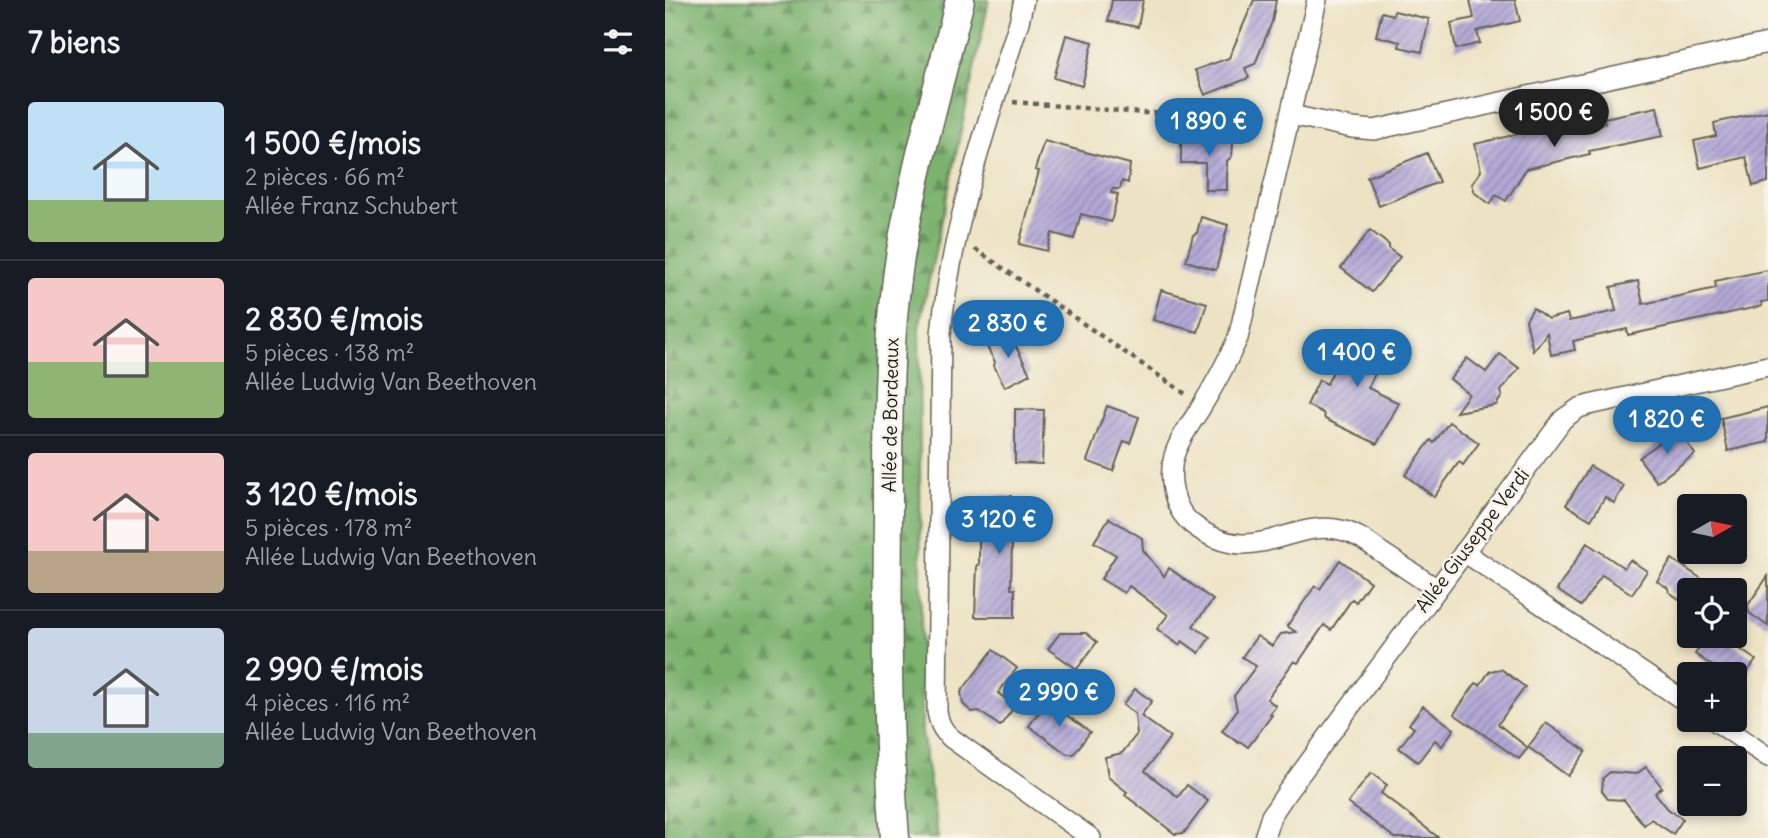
<!DOCTYPE html>
<html lang="fr">
<head>
<meta charset="utf-8">
<style>
	body { margin:0; font-family:Delius,sans-serif; background:#20242c; color:#f1f3f6; height:100vh; display:flex; flex-direction:column; font-size:26px; white-space:nowrap }
	* { box-sizing:border-box; margin:0 }
	p { font-size:23px; color:#9ea1a6 }
	.icon { flex:none; width:38px; height:38px; fill:none; stroke:currentColor; stroke-width:2; stroke-linecap:round; stroke-linejoin:round }
	.map { position:relative; flex:1; overflow:hidden }
	.panel { display:flex; flex-direction:column; background:#171b24; width:665px }
	.panel>* { flex:none }
	.needle { width:46px; rotate:81deg }
	.controls { position:absolute; left:1012px; top:494px; display:grid; gap:14px }
	.controls a { display:grid; place-items:center; width:70px; height:70px; border-radius:7px; background:#171b24; box-shadow:0 4px 10px #0003; font-size:35px }
	.price { position:absolute; translate:-50% -60px; padding:0 16px; border-radius:24px; background:#1f6fb2; color:#fff; font-size:23px; line-height:46px; filter:drop-shadow(0 2px 4px #0008) }
	.price::after { content:''; position:absolute; left:50%; top:42px; width:21px; height:16px; margin-left:-10px; background:inherit; clip-path:polygon(0 0,100% 0,50% 100%) }
	.price.active { background:#222; color:#fff }
	ul { padding:0; list-style:none }
	li { display:flex; align-items:center; gap:21px; height:175px; padding:0 28px }
	li+li { border-top:2px solid #363941 }
	li span { display:grid; place-items:center; flex:none; width:196px; height:140px; border-radius:7px; color:#555 }
	li>.icon { margin-inline-start:auto }
	span .icon { width:84px; height:84px; fill:#fffc; stroke-width:1 }
	li b { font-size:30px }
	h2 { display:flex; justify-content:space-between; align-items:center; height:84px; padding:0 28px; font-size:30px }
	main { display:flex; flex:1; min-height:0 }
	.map>svg:first-child { display:block }
	.forest { fill:url(#forest-firs); stroke:#4c6745; stroke-width:2 }
	.building { fill:url(#building-hatch) }
	.lines { fill:none; stroke-linecap:round; stroke-linejoin:round }
	.minor-casing { stroke:#656257; stroke-width:22 }
	.secondary-casing { stroke:#656257; stroke-width:31 }
	.path { stroke:#656257; stroke-width:4.5; stroke-dasharray:5 5; stroke-linecap:butt }
	.minor { stroke:#fff; stroke-width:19 }
	.secondary { stroke:#fff; stroke-width:28 }
	.labels { text-anchor:middle; dominant-baseline:central; stroke-width:5; stroke-linejoin:round; paint-order:stroke }
	.street-label { font-size:19px; fill:#1c1c1c; stroke:#f7f3e8 }
</style>
</head>
<body>
<main>
<section class="panel">
<h2>7 biens<svg class="icon" aria-label="filters" viewBox="0 0 24 24"><path d="M4 7h16M4 17h16"/><circle cx="9" cy="7" r="2"/><circle cx="15" cy="17" r="2"/></svg></h2>
<ul>
<li><span style="background:linear-gradient(#bfe0f5 70%,#8fb573 0)"><svg class="icon" aria-label="home" viewBox="0 0 24 24"><path d="M3 11l9-7 9 7M6 9v11h12V9"/></svg></span><div><b>1 500 €/mois</b><p>2 pièces · 66 m²</p><p>Allée Franz Schubert</p></div></li>
<li><span style="background:linear-gradient(#f6c9c9 60%,#8fb573 0)"><svg class="icon" aria-label="home" viewBox="0 0 24 24"><path d="M3 11l9-7 9 7M6 9v11h12V9"/></svg></span><div><b>2 830 €/mois</b><p>5 pièces · 138 m²</p><p>Allée Ludwig Van Beethoven</p></div></li>
<li><span style="background:linear-gradient(#f6c9c9 70%,#b9a48a 0)"><svg class="icon" aria-label="home" viewBox="0 0 24 24"><path d="M3 11l9-7 9 7M6 9v11h12V9"/></svg></span><div><b>3 120 €/mois</b><p>5 pièces · 178 m²</p><p>Allée Ludwig Van Beethoven</p></div></li>
<li><span style="background:linear-gradient(#c9d6e8 75%,#7fa58c 0)"><svg class="icon" aria-label="home" viewBox="0 0 24 24"><path d="M3 11l9-7 9 7M6 9v11h12V9"/></svg></span><div><b>2 990 €/mois</b><p>4 pièces · 116 m²</p><p>Allée Ludwig Van Beethoven</p></div></li>
</ul>
</section>
<div class="map">
<svg width="1103" height="838" viewBox="0 0 1103 838">
	<defs>
		<pattern id="forest-firs" width="22" height="20" patternUnits="userSpaceOnUse" patternTransform="scale(1.75)"><rect width="22" height="20" fill="#7bb26e"/><path d="M5 1l3.5 6h-7zM16 11l3.5 6h-7z" fill="#64905a"/></pattern>
		<pattern id="building-hatch" width="6" height="6" patternUnits="userSpaceOnUse" patternTransform="scale(1.75)"><rect width="6" height="6" fill="#b3a9d7"/><path d="M-1 1l2-2M0 6l6-6M5 7l2-2" fill="none" stroke="#9189ae"/></pattern>
	</defs>
	<rect width="100%" height="100%" fill="#f7f3e8"/>
	<filter id="ink" filterUnits="userSpaceOnUse"><feTurbulence type="fractalNoise" baseFrequency=".0143" numOctaves="2"/><feDisplacementMap in="SourceGraphic" scale="14" xChannelSelector="R" yChannelSelector="G"/><feConvolveMatrix kernelMatrix="1 2 1 2 8 2 1 2 1" color-interpolation-filters="sRGB"/></filter>
	<filter id="wash" filterUnits="userSpaceOnUse"><feTurbulence type="fractalNoise" baseFrequency=".00686" numOctaves="4" result="noise"/><feDisplacementMap in="SourceGraphic" scale="28" xChannelSelector="R" yChannelSelector="G"/><feGaussianBlur stdDeviation="1.57" result="paint"/><feColorMatrix in="noise" values="0 0 0 0 0 0 0 0 0 0 0 0 0 0 0 0 0 1.4 0 .05"/><feComposite in="paint" operator="in"/></filter>
	<g filter="url(#wash)">
		<rect width="100%" height="100%" fill="#ede3c4"/>
		<path class="forest" d="M0,0H324L254,327L257,732L273,838H0Z"/>
		<g id="blocks">
			<g class="building">
				<path d="M447,0H478L473,27L443,21Z"/>
				<path d="M589,0H611L607,22L590,64L580,68L584,78L540,95L530,70L564,58Z"/>
				<path d="M805,0H850L855,21L812,31L815,43L791,49L786,23L809,18Z"/>
				<path d="M729,11L764,19L757,52L734,47L735,42L711,36L717,12L728,15Z"/>
				<path d="M401,35L428,42L417,86L389,78Z"/>
				<path d="M992,107L998,136L924,151L925,154L861,169L841,201L831,195L825,204L810,193L807,184L816,171L810,144L892,125L894,134L940,123L939,118Z"/>
				<path d="M1103,111V182L1088,186L1081,157L1035,168L1029,141L1051,136L1049,123Z"/>
				<path d="M516,135L560,136L568,144L567,156L562,161V190H540V163H516Z"/>
				<path d="M379,141L465,164L463,183L457,181L455,189H447L446,193L453,194L446,222L416,214L409,239L387,233L382,251L354,244L374,171L370,170Z"/>
				<path d="M762,153L774,182L714,206L702,177Z"/>
				<path d="M536,217L563,225L551,270L521,261L528,235L532,233Z"/>
				<path d="M705,230L724,245V249L735,257L707,292L676,268Z"/>
				<path d="M1103,270V301L1096,302L1097,306L963,335L962,329L908,341L910,350L886,355L882,333L868,351L861,320L868,308L883,319L902,314L904,321L951,311L946,287L973,281L978,304L1051,288L1050,281Z"/>
				<path d="M496,290L542,303L533,332L488,320Z"/>
				<path d="M702,329L726,340L703,388L734,403L712,444L660,419L658,413L642,405L654,380L662,384L685,336Z"/>
				<path d="M344,333L365,374L340,387L329,366L330,362L321,345Z"/>
				<path d="M835,354L854,368L836,391L837,396L831,405L791,412L804,394L785,379L802,358L821,372Z"/>
				<path d="M442,406L474,417L465,443L459,441L448,471L422,461Z"/>
				<path d="M1103,407V442L1063,451L1056,418Z"/>
				<path d="M350,409L379,410L377,464L350,463Z"/>
				<path d="M784,422L814,443L798,465L794,462L769,497L740,475L766,440L769,443Z"/>
				<path d="M1012,429L1030,454L992,482L974,458Z"/>
				<path d="M925,466L959,486L949,503L940,497L926,520L901,505Z"/>
				<path d="M318,496H346V513H370V541L347,540L346,589H350V617H310L312,565H314V528H318Z"/>
				<path d="M444,518L477,538L478,550L499,576L504,568L548,600L528,626L545,637L534,653L517,641L514,645L492,629L503,615L464,586L459,593L436,579L451,555L429,542Z"/>
				<path d="M922,543L959,568L965,560L982,571L967,594L937,575L916,606L892,590Z"/>
				<path d="M1007,559L1053,590H1024V606L1004,592L1003,588L992,581Z"/>
				<path d="M675,560L705,582L691,602L687,599L666,630L659,625L633,663L629,661L602,699L611,706L605,714L607,715L583,747L576,742L574,743L557,731L572,710L569,696L591,666L577,657L592,636L607,646L616,634L631,632L622,626L650,586L655,589Z"/>
				<path d="M1103,576V626L1084,613L1083,605Z"/>
				<path d="M395,633H421L432,642L412,669L383,649Z"/>
				<path d="M1043,635H1054L1091,660L1074,684L1069,680V674H1059L1030,654Z"/>
				<path d="M328,650L352,668L333,693L350,706L335,726L314,711L307,712L298,704L296,692Z"/>
				<path d="M836,669L860,687L833,724L863,748L854,759L789,714L811,683L815,685L825,671Z"/>
				<path d="M470,689L487,701L476,716L505,737L480,771L513,797L522,785L543,801L519,833L510,834L460,795L462,792L443,777L440,757L457,753L472,734L470,714L458,705Z"/>
				<path d="M382,701L425,732L409,754H402L364,726Z"/>
				<path d="M758,706L789,729L777,746L770,740L753,762L734,748L749,728L744,724Z"/>
				<path d="M881,723L921,751L903,776L863,747Z"/>
				<path d="M981,767L997,787L990,793L1003,809L1018,819L1008,834L986,819L979,825L959,800L943,799L937,791L938,778L945,772L971,774Z"/>
				<path d="M706,773L722,785L716,793L774,838H730L683,803Z"/>
			</g>
		</g>
	</g>
	<g filter="url(#ink)">
		<use href="#blocks" fill-opacity="0" stroke="#656257" stroke-width="2"/>
		<g class="lines">
			<g class="minor-casing">
				<g id="minor">
					<path d="M359,0L354,22C322,124 286,228 276,334L272,711C274,723 277,730 286,738L426,838"/>
					<path d="M652,0L573,338C562,362 549,386 535,409C526,423 514,439 509,456C503,478 508,509 527,524C541,535 558,543 576,544C610,545 640,522 676,530C694,534 708,547 722,556C739,567 755,578 772,589"/>
					<path d="M626,115L687,128L709,130L1103,43"/>
					<path d="M799,552L1024,704"/>
					<path d="M1047,719L1103,757"/>
					<path d="M599,838L606,816L622,792L898,419L914,408L924,405L1103,366"/>
				</g>
			</g>
			<g class="secondary-casing">
				<path id="secondary" d="M230,838C222,731 222,623 223,516C223,430 222,343 235,257C249,170 274,85 295,0"/>
			</g>
			<g class="path">
				<path d="M348,102L478,113L604,115"/>
				<path d="M310,249L522,395"/>
			</g>
			<use href="#minor" class="minor"/>
			<use href="#secondary" class="secondary"/>
		</g>
	</g>
	<g class="labels">
		<g class="street-label">
			<text transform="translate(225 415) rotate(-89)">Allée de Bordeaux</text>
			<text transform="translate(807 540) rotate(-53)">Allée Giuseppe Verdi</text>
		</g>
	</g>
</svg>
<div class="controls">
<a><svg class="needle" viewBox="-14 -14 28 28"><path d="M0-13l5 13h-10z" fill="#e53935"/><path d="M0 13l5-13h-10z" fill="#9ea1a6"/></svg></a>
<a><svg class="icon" aria-label="locate" viewBox="0 0 24 24"><circle cx="12" cy="12" r="6"/><path d="M12 2v4M12 18v4M2 12h4M18 12h4"/></svg></a>
<a>+</a>
<a>−</a>
</div>
<b class="price active" style="left:889px;top:149px">1 500 €</b>
<b class="price" style="left:544px;top:158px">1 890 €</b>
<b class="price" style="left:343px;top:360px">2 830 €</b>
<b class="price" style="left:692px;top:389px">1 400 €</b>
<b class="price" style="left:1002px;top:456px">1 820 €</b>
<b class="price" style="left:334px;top:556px">3 120 €</b>
<b class="price" style="left:394px;top:729px">2 990 €</b>
</div>
</main>
</body>
</html>
